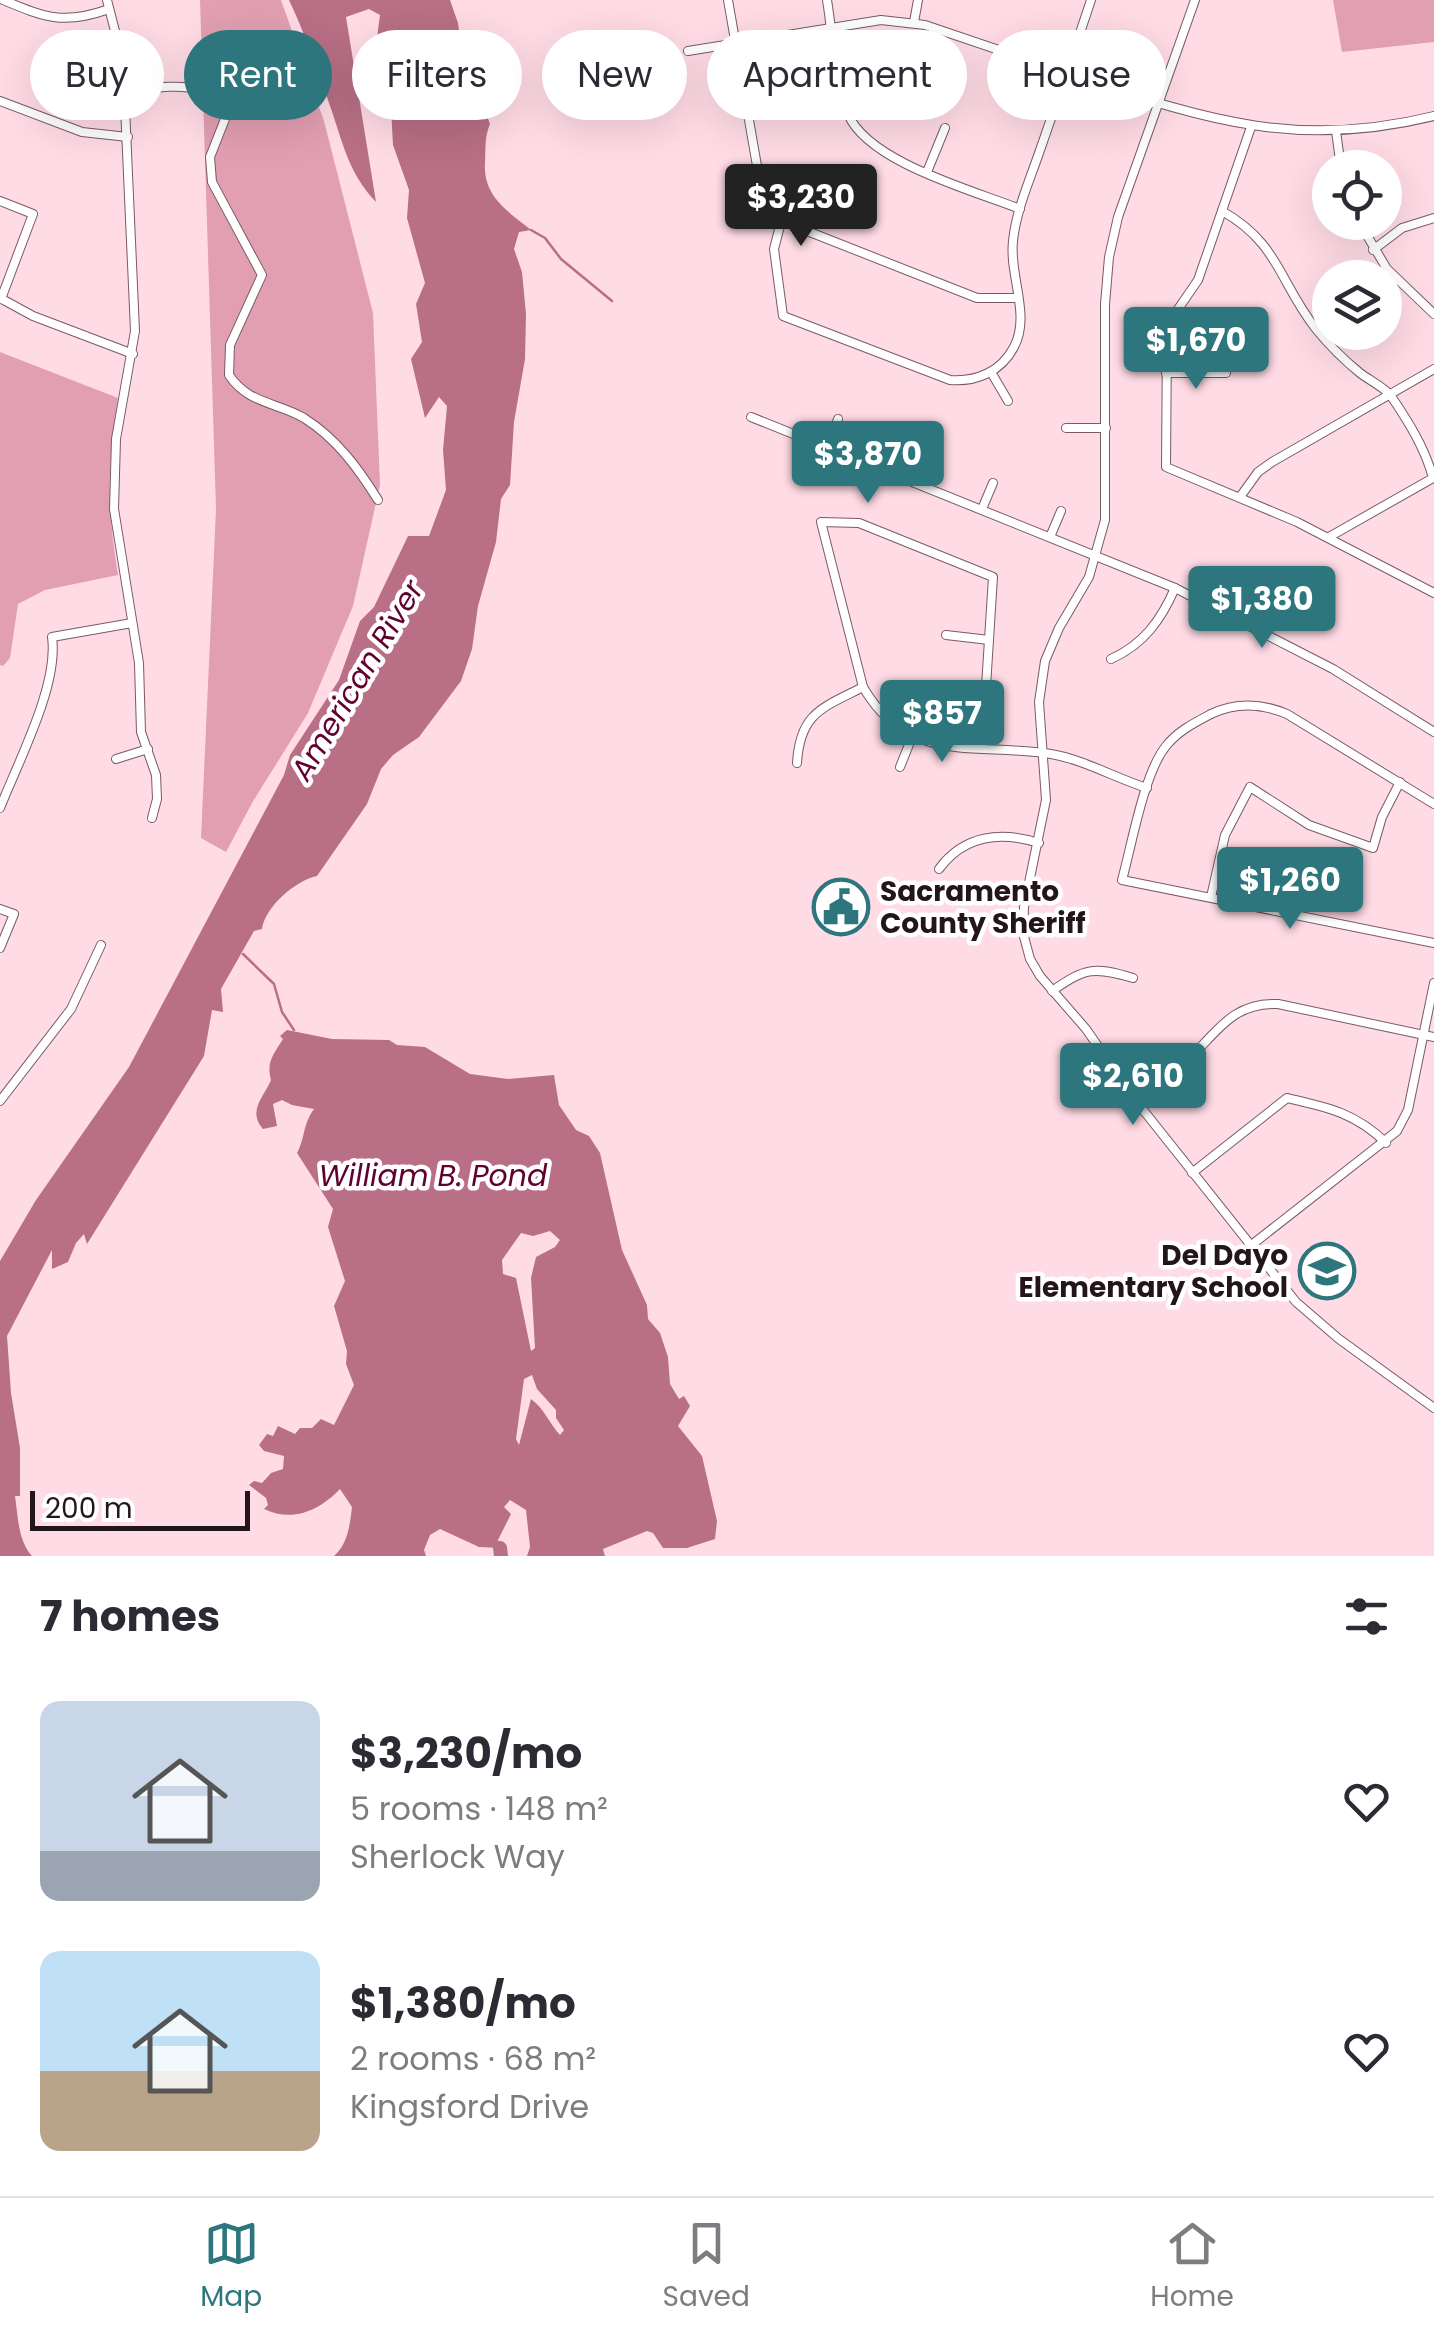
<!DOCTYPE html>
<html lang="en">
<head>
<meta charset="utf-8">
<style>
	body { margin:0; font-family:Poppins,sans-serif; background:#f2f2f3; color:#2b2b33; height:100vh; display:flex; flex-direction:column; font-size:38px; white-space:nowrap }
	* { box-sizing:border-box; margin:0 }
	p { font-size:32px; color:#7c7c81 }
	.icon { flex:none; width:55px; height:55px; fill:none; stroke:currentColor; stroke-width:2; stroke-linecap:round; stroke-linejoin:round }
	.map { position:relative; height:1556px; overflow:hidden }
	.details { display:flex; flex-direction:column; background:#fff; flex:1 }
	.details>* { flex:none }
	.top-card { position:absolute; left:30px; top:30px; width:1375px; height:90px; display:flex; gap:20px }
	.fabs { position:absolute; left:1312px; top:150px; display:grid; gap:20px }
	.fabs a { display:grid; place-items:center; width:90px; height:90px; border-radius:50%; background:#fff; box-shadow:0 10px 40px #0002; font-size:50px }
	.scale { position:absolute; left:30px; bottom:25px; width:220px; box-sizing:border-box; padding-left:10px; border:5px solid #23161a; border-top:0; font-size:28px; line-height:35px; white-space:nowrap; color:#23161a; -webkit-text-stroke:8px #fff; paint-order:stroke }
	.price { position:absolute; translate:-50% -85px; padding:0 22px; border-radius:10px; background:#2d767e; color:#fff; font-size:32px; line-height:65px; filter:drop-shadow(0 2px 5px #0008) }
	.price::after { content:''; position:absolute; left:50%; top:60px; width:30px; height:22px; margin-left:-15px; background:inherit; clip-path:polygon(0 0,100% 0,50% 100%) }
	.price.on { background:#222; color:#fff }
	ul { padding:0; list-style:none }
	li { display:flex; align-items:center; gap:30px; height:250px; padding:0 40px }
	li span { display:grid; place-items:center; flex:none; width:280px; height:200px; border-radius:20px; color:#555 }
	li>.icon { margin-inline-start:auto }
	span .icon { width:120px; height:120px; fill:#fffc; stroke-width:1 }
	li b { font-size:42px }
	h2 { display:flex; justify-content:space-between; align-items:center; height:120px; padding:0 40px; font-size:42px }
	.tag { padding:0 35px; border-radius:45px; background:#fff; box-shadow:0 10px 40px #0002; font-size:35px; line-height:90px }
	.tag.on { background:#2d767e; color:#fff }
	.tabs { display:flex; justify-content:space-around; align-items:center; height:140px; border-top:2px solid #e1e1e2; background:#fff; font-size:28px; color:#7c7c81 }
	.tabs a { display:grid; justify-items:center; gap:5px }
	.tabs .on { color:#2d767e }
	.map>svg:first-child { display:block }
	.green { fill:#e29fb2 }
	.water { fill:#b96f86; fill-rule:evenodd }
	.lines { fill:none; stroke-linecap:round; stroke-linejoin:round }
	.stream { stroke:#b96f86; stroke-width:2.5 }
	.river { stroke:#b96f86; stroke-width:14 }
	.minor-casing { stroke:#795b64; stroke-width:10 }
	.minor { stroke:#fff; stroke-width:8 }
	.labels { text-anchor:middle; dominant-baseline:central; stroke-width:9; stroke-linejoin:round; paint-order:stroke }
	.poi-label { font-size:28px; font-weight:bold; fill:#23161a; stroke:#fff; text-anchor:start }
	.water-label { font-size:30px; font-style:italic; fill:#610130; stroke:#fff }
</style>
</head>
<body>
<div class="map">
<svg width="1434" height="1556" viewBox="0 0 1434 1556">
	<rect width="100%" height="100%" fill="#ffdbe5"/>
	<g class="green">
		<path d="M200,0H281L324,121L373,313L380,485L353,606L308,713L252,803L226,852L201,838L216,509Z"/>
		<path d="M1333,0H1434V42L1342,52Z"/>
		<path d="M0,352L118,398C107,467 107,506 118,575L45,590L18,604L10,658L3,666L0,665Z"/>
	</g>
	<g class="water">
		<path d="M289,0H450L458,23L461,47L490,124C484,139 486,147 485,163C483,197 508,211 531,230L519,232L514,249L522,272L526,314L525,359L514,422L510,485L501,499L496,542L478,606L472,649L461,681L419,737L393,755L381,769L367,804L317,876C296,880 265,907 262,929L254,931L221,989L223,1012L212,1010L204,1056L87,1244L84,1234L76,1243L68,1262L52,1269V1250L7,1336L11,1393L20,1448V1496H15C18,1516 18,1541 32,1556H0V1261L36,1200L129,1067L284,775L290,755L339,680L360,621L374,607L408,536H429L446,490L443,450L447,406L439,397L425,418L411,359L422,342L416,304L425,283L407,218L409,190L393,145L390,89L372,75L380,15L369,9L346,17L376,202C347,171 343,142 329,103C317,68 305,34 289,0Z"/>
		<path d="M287,1030L332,1039L389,1040L397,1045L425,1047L470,1074L508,1079L554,1075L559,1105L576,1130L589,1136L600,1153L622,1250L647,1305L648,1319L660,1333L668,1357L670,1384L679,1399L684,1396L690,1406L678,1426L702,1456L717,1521L715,1539L687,1548H663L653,1533L647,1531L603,1549L605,1556H527L530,1547L526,1510L510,1500L504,1507L511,1514L498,1540L500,1548L479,1547L440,1529L430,1535L424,1550L426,1556H334C348,1544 350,1524 352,1507L340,1489C320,1510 293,1523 264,1509L268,1505L266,1498L249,1485L254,1481L262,1483L271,1473L283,1469L284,1456L264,1451L259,1445L267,1434L273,1436L278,1426L295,1434L300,1428H312L321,1419L334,1425L354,1385L346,1364L347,1351L334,1306L345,1281L328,1227L333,1209L297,1153C306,1136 302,1126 314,1109L292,1105L282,1100L273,1104L277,1126L263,1129C247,1111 264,1097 271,1080C266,1061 274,1054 283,1039L280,1036ZM550,1231L560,1240L555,1247L536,1257L531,1278L535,1348L531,1351L516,1278L503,1274L502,1260L521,1233L533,1236ZM532,1375L537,1389L556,1410V1418L564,1430L560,1435C549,1423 544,1408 531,1399L519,1445L516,1439L524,1379Z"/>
	</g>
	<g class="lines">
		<g class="stream">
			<path d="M531,230L545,238L561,259L612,301"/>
			<path d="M243,954L274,984L282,1012L294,1030"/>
		</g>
		<path class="river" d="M500,1548L501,1556"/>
		<g class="minor-casing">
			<g id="minor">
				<path d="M3,0C46,18 64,25 109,9"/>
				<path d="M107,0L123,62L135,331L116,439L114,509L139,663L141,732L156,775L157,799L152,818"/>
				<path d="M728,0L760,183L774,209L797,227L977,298H1017"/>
				<path d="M827,0C833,36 834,80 848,114C868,162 972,190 1020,209"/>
				<path d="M1195,0L1118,217L1109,257L1105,304V520L1089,577L1059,628L1045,661L1039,702L1046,800L1024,907L1023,933L1030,959L1040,976L1086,1029L1136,1101L1296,1302L1339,1339L1434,1408"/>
				<path d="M914,22L918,0"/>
				<path d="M688,51L881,20L925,25C978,43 1031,61 1084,79C1209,121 1301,149 1434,116"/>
				<path d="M125,91C160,89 215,73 225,119L210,157L212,182L262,275L230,345L229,375C248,404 277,402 304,418C337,439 358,468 378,500"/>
				<path d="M0,101L82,132L128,137"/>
				<path d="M1251,127L1198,280L1174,315L1167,335L1166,467L1297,522L1434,593"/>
				<path d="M1336,131L1341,168"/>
				<path d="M927,172L945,128"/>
				<path d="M0,201L33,214L1,299"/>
				<path d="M1222,211C1279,243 1279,282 1316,329C1329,345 1344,360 1360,373C1369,380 1384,387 1391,396C1408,421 1425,448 1433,478L1329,537"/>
				<path d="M782,218L774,249L783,316L950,380C976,382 1001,372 1014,347C1031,315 1009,276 1013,241C1016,211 1029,182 1039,153C1057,102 1074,51 1091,0"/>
				<path d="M1359,222L1387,269L1434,314"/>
				<path d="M1373,250L1402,228L1434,218"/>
				<path d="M0,298L33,316L133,354"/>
				<path d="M991,372L1008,401"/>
				<path d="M1166,373H1226"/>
				<path d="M751,417L1175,588L1333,669L1434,732"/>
				<path d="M1066,428H1106"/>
				<path d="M827,447L838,419"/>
				<path d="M905,478L916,451"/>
				<path d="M1240,497L1258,472L1272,462L1434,369"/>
				<path d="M982,509L993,483"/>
				<path d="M1050,537L1061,511"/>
				<path d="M946,635L989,640"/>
				<path d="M1111,659C1144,644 1161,620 1175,588"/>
				<path d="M982,749L993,577L859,523L821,522L863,687C909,766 976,742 1051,754C1085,760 1115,778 1147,788"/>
				<path d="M116,759L148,749"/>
				<path d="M797,763C800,713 822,708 863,687"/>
				<path d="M900,767L912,737"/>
				<path d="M1434,804L1287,714C1261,703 1236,702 1211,714C1194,723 1178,731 1166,746C1144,773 1132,844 1122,880L1434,943"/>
				<path d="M0,808C18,762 59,685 52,637L132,623"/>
				<path d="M939,869C964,835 1001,831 1039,843"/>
				<path d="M1211,897L1225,835L1250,787L1309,825L1373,848L1382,817L1400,782"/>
				<path d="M0,909L14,914L0,948"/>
				<path d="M1052,991C1085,968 1094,966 1133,978"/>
				<path d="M0,1101L71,1009L101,945"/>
				<path d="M1136,1101C1156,1087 1175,1073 1192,1056C1219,1029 1235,1002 1278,1004L1434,1037"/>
				<path d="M1192,1173L1287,1098C1327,1107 1356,1113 1386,1143"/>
				<path d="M1249,1247L1397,1131L1408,1110L1434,983"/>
			</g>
		</g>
		<use href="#minor" class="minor"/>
	</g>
	<defs>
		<g id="civic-ring" transform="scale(2.875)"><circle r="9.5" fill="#fff" stroke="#2d767e" stroke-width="1.5"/><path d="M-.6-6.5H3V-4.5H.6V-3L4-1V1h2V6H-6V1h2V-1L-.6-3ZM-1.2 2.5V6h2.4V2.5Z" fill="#2d767e"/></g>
		<g id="school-ring" transform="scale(2.875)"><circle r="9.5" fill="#fff" stroke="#2d767e" stroke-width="1.5"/><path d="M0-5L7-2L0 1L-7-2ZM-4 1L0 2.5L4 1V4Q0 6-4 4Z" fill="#2d767e"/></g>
	</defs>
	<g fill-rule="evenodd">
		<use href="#civic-ring" x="841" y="907"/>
		<use href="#school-ring" x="1327" y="1271"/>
	</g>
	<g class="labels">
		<g class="poi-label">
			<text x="880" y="891">Sacramento<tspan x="880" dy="32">County Sheriff</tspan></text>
			<text x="1288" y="1255" text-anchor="end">Del Dayo<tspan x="1288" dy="32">Elementary School</tspan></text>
		</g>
		<g class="water-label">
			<text transform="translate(357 680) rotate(-59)">American River</text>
			<text x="433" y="1175">William B. Pond</text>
		</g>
	</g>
</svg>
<div class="fabs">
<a><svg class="icon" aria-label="locate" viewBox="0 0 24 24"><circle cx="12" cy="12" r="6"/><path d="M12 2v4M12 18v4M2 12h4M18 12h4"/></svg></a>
<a><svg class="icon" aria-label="layers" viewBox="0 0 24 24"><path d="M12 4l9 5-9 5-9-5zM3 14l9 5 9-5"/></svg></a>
</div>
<div class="scale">200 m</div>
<b class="price on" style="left:801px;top:249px">$3,230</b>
<b class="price" style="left:1196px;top:392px">$1,670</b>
<b class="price" style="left:868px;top:506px">$3,870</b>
<b class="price" style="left:1262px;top:651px">$1,380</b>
<b class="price" style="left:942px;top:765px">$857</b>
<b class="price" style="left:1290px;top:932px">$1,260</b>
<b class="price" style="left:1133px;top:1128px">$2,610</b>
<div class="top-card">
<a class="tag">Buy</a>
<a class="tag on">Rent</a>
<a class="tag">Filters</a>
<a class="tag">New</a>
<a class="tag">Apartment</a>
<a class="tag">House</a>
</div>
</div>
<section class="details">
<h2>7 homes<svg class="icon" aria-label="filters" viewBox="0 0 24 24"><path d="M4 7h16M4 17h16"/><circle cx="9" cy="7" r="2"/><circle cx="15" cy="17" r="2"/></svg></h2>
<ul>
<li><span style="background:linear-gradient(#c9d6e8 75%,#9aa5b1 0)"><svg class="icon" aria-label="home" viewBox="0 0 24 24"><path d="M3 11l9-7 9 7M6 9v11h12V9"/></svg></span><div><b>$3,230/mo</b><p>5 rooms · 148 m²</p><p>Sherlock Way</p></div><svg class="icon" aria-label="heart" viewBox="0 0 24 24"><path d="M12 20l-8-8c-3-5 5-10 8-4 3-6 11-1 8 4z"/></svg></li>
<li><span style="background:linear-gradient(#bfe0f5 60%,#b9a48a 0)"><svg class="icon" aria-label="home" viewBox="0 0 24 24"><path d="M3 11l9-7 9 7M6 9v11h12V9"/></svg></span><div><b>$1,380/mo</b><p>2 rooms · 68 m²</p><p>Kingsford Drive</p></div><svg class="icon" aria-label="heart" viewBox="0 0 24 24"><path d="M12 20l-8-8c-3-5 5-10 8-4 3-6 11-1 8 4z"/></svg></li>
</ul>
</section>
<nav class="tabs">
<a class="on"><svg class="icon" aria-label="map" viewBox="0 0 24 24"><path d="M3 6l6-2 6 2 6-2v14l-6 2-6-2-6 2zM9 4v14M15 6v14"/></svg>Map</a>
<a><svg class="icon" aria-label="saved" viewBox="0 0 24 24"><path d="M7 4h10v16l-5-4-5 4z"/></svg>Saved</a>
<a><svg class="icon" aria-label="home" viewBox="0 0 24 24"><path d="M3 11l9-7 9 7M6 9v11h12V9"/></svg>Home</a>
</nav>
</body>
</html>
